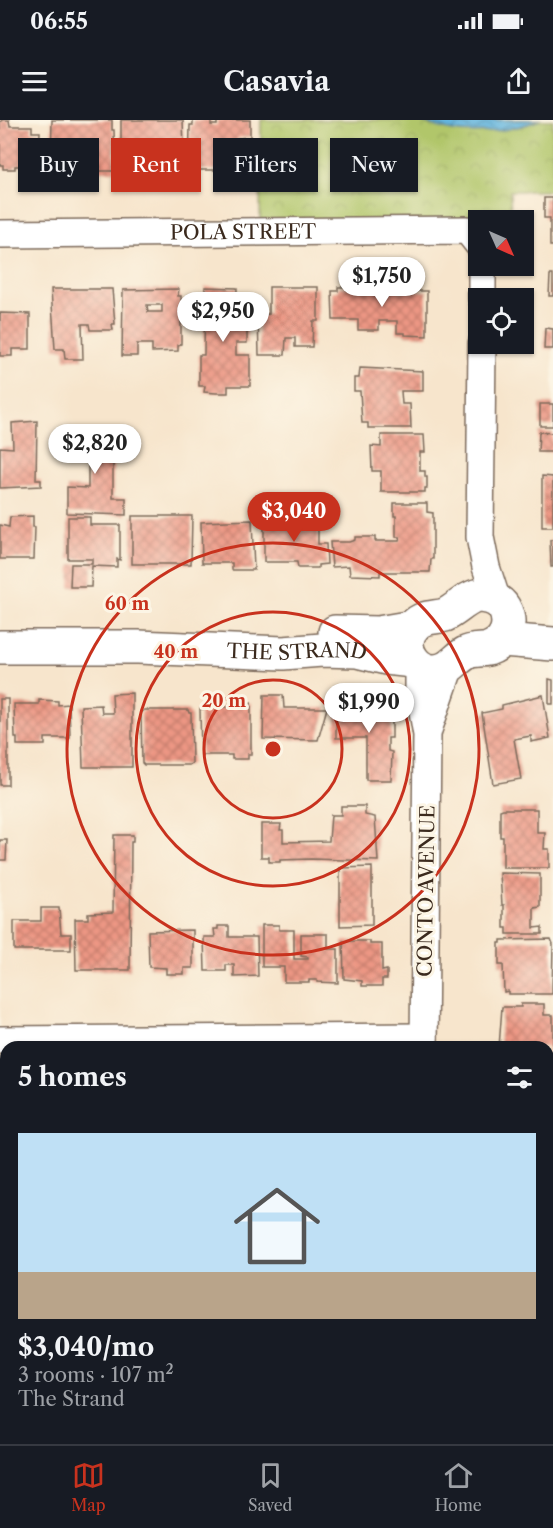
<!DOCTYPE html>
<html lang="en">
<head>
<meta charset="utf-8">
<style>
	body { margin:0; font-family:"Libre Caslon Text",serif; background:#242831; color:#f1f3f6; height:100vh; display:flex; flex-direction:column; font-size:22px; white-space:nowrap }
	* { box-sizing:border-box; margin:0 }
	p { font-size:20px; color:#9ea1a6 }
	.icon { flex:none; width:33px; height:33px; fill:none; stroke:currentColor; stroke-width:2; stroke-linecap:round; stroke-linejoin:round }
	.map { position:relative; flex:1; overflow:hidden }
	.side { position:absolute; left:0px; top:921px; width:554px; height:404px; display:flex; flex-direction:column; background:#171b24; border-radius:18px 18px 0 0; box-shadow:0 2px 4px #0004 }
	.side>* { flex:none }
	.guide { position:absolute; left:18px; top:18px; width:518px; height:54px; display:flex; gap:12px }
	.needle { width:39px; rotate:135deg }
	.buttons { position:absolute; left:468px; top:90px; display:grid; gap:12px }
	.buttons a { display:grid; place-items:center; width:66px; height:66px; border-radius:0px; background:#171b24; box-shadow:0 2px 4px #0004; font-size:30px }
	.price { position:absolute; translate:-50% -51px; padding:0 14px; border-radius:21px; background:#fff; color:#222; font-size:20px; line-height:39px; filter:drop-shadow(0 2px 3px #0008) }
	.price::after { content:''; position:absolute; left:50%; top:36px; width:18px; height:14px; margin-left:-9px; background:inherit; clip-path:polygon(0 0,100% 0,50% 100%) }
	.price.active { background:#c8321e; color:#fff }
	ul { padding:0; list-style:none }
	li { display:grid; align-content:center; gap:12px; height:318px; padding:0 18px }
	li+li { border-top:2px solid #363941 }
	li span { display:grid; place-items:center; height:186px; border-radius:0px; color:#555 }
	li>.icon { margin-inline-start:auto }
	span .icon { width:108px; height:108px; fill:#fffc; stroke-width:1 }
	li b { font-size:26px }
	h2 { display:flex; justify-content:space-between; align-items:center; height:72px; padding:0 18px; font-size:26px }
	.tag { padding:0 21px; border-radius:0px; background:#171b24; box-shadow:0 2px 4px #0004; font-size:21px; line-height:54px }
	.tag.active { background:#c8321e; color:#fff }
	.status { display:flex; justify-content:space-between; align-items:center; height:42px; padding:0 30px; background:#171b24; direction:ltr }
	.status svg { height:16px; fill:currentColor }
	header { display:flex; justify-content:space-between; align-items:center; height:78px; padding:0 18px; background:#171b24; font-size:27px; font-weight:700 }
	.tabs { display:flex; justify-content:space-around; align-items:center; height:84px; border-top:2px solid #363941; background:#171b24; font-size:16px; color:#9ea1a6 }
	.tabs a { display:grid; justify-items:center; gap:3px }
	.tabs .active { color:#c8321e }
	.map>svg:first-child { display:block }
	.park { fill:url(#park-crowns); stroke:#767844; stroke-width:1.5 }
	.water { fill:url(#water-waves); stroke:#4f707e; stroke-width:1.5 }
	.building { fill:url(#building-cross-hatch); fill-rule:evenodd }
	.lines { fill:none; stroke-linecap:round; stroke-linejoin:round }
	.minor-casing { stroke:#7d6b5b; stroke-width:30 }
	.tertiary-casing { stroke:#7d6b5b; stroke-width:36 }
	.minor { stroke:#fff; stroke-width:27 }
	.tertiary { stroke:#fff; stroke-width:33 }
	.ring { fill:none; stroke:#c8321e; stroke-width:3 }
	.labels { text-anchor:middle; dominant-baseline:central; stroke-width:6; stroke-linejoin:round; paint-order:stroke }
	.street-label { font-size:20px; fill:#3b2a1e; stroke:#fcf5e5 }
	.centre { fill:#c8321e; stroke:#fcf5e5; stroke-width:3 }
	.ring-label { font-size:18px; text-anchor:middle; font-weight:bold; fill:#c8321e; stroke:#fcf5e5; stroke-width:6; stroke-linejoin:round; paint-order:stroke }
</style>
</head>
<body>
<div class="status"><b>06:55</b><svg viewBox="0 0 49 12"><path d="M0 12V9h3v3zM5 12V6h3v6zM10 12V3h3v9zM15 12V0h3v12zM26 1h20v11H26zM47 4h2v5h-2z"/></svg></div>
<header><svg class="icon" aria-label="menu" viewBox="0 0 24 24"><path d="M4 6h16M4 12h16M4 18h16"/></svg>Casavia<svg class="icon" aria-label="share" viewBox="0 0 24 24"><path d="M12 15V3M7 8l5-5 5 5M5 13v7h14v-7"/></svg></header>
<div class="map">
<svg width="553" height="1324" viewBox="0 0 553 1324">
	<defs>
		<pattern id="park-crowns" width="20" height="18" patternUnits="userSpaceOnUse" patternTransform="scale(1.5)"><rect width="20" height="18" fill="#b1c66b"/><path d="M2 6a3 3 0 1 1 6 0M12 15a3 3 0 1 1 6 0" fill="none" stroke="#99aa5c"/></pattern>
		<pattern id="water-waves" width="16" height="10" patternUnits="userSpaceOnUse" patternTransform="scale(1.5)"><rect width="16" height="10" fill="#63b6df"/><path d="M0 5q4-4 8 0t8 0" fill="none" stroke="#5394b4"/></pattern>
		<pattern id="building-cross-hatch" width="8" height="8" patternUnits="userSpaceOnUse" patternTransform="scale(1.5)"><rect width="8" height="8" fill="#ed9784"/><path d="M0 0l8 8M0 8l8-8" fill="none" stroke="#c17b6b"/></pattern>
	</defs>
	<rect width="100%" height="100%" fill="#fcf5e5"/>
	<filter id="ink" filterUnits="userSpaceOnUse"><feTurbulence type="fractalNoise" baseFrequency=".0167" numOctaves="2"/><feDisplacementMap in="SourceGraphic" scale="12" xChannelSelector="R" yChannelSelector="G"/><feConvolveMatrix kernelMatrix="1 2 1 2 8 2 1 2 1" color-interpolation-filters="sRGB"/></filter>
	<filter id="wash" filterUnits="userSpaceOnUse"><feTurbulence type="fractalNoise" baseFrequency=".008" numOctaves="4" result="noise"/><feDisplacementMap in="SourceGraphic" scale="24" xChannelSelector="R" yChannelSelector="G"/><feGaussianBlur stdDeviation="1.35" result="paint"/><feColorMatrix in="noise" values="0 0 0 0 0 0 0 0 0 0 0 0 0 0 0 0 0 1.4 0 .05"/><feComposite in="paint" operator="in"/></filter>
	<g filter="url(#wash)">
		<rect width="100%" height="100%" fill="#f7e5cc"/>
		<path class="park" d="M261,0H553V71H510L511,100H478V109L260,112Z"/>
		<path class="water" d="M417,0H540C512,10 483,16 453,11C441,9 428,4 417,0Z"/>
		<g id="blocks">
			<g class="building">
				<path d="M2,0H9L10,6H32V12H40L39,38H32V41L29,42V46H15V49H3V45H0V2Z"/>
				<path d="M52,0H112V10H114L115,51H95V47H89L57,49V43H51Z"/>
				<path d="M121,0H183L184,28H168V48H149V32H121Z"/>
				<path d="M193,0H211V5H217V0H250V17L238,18V50H189L190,5H193Z"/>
				<path d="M544,78H553V126H550V98H544Z"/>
				<path d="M550,155H553V176H549Z"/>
				<path d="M205,167L237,168L236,197L249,198V204H247V223H236V235H250V266H228V273H216L204,272L205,266H199V235H204Z"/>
				<path d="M269,167H318V201H313L312,227H295V218H286L285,235H259L258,195L269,194Z"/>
				<path d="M338,167H399V171H427V216L405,215V213H397V201H379V210H358V200H333L332,171H338Z"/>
				<path d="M51,169H112L115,204H112L113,210H90L89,204H82L83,239H65L64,229H55Z"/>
				<path d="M179,169L178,176H181V185H184L185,202H181V224L178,225V231L152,232V224H137V236H122L123,170ZM147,185H162V192H148Z"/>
				<path d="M0,193L30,194V229H12V236H0Z"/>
				<path d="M545,208L553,209V229H544Z"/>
				<path d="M360,248L423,251V271H401L402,284H410L411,308H368V303H362L360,271H354V258H359Z"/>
				<rect x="540" y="284" width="13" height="22"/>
				<path d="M37,301L36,360H41V366L0,368V327L13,328L12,303Z"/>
				<path d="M539,312L553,313V332H538Z"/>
				<path d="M67,315H121V318H125V330H113V378H126V395L67,393V367L88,368V341L67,340Z"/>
				<path d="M381,315H424L425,332H420V351H425V357H427V368H425V372H381V351H372L371,326L381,327Z"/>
				<path d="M542,356L553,357V407H542Z"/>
				<path d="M394,383H427V392L433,393V439H431L430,452H380V456L350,455L349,446L332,447L330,422H349L355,420V417H375V421H399L400,417H396V396H394Z"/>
				<path d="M33,396V407H35L34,439H0V405L9,407L10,397Z"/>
				<path d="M132,396H192L191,444H132Z"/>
				<path d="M68,397H90V405H120V440L117,439V447L92,446L91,467H70L71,444H92V439H68Z"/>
				<path d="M252,400L254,450H232V443H202L201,402Z"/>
				<path d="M266,400H318V424H326L327,444L318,445V448H298L297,442H264V407H266Z"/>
				<path d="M550,420H553V447H551Z"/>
				<path d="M549,559L553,560V584H549Z"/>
				<path d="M132,573V647H83L81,586L101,585L102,593H113L112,574Z"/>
				<path d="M264,575H283L284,588H327L318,620L263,619Z"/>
				<path d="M543,575L550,618L531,622V616L514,619L521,659L493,664L482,593L502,589V585Z"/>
				<rect x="0" y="579" width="8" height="86"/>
				<path d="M39,580L58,581V585L69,584L70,618H45V625H17V618H15L14,584H39Z"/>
				<path d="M336,582H369V585H392V618H388V631L392,632L391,660H366V618H336Z"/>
				<path d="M230,583H251V634H248V639H232V635H201L200,589H203V587H230Z"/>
				<path d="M144,590H188L189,593H191L192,643L189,645H144L142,643L141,593Z"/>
				<path d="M341,686H365V695L375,697L378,741L311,739L280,740V742H269V737H261V704H281L280,710H283V722L329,721L331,695H341Z"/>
				<path d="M503,689H537V713H545L544,729H549V748H503V717H500V690Z"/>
				<path d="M114,715H133V722H131L130,850H76L75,799H88V793L113,792Z"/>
				<path d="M0,720H7L6,740H0Z"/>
				<path d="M372,747V805L340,806V748Z"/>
				<path d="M500,753L540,754V787L534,788V808L542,807V814H507V808H504V785H502Z"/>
				<path d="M41,788H59L61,814H71V830H14V801H41Z"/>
				<path d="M262,805H279V810H294V839H308V837L301,836V814H328V829H338V863L317,862V860H309V862H284V847H262Z"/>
				<path d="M218,806H229V817H257L258,856L234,857V845H226V851H205L204,817H215L214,809H218Z"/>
				<path d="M193,810V848H184V854H166V848L149,847L148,811Z"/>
				<path d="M551,819L553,824L552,874H508V871L504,872L503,845H499V823H501V820Z"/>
				<path d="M343,821H370V824H382V851L387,850V859H382V866H362V861L344,859Z"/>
				<path d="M521,884H544V895H553V939H548V927H499L502,887H521Z"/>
				<path d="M548,949H553V984H550V987H548Z"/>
				<rect x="0" y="999" width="2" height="21"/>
				<rect x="548" y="1018" width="5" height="35"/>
				<path d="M0,1068L6,1070V1100H0Z"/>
				<path d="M548,1078L553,1081L552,1139H548Z"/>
				<rect x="0" y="1130" width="6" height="20"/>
				<rect x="548" y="1231" width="5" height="29"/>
			</g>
		</g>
	</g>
	<g filter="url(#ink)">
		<use href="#blocks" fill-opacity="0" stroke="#7d6b5b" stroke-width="1.5"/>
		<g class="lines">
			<g class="minor-casing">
				<g id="minor">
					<path id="s1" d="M0,114L467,110L478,124"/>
					<path d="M482,178V146"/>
					<path d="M482,224L480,417L486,447L497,481"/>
					<path d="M419,546V568L427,615L424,927"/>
					<path d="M428,610L450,546"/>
					<path d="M0,920L424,917"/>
					<path d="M548,1313H553"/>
					<path d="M0,1321L121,1318"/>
				</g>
			</g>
			<g class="tertiary-casing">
				<g id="tertiary">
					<path d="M476,476C487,476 498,478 504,488C513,504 506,523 488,529C481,531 473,529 466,533C459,537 454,543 448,547C421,563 393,527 415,505C423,496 434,498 445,495C456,490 464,480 476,476Z"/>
					<path d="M335,512L378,513L413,507"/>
					<path d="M502,520L553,524"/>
					<path id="s2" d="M0,527H138L283,533L322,530L357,531L386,538L413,541"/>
				</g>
			</g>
			<use href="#minor" class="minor"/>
			<use href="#tertiary" class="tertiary"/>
		</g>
	</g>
	<g class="ring">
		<circle cx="273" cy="629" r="69"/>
		<circle cx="273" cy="629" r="137"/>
		<circle cx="273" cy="629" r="206"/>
	</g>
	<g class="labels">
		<g class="street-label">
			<text stroke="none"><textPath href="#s1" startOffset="243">POLA STREET</textPath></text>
			<text stroke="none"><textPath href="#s2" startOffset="297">THE STRAND</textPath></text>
			<text transform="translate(426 771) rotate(-89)">CONTO AVENUE</text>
		</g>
	</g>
	<circle cx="273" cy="629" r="9" class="centre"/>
	<g class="ring-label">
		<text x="127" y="490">60 m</text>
		<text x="176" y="538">40 m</text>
		<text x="224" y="587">20 m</text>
	</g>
</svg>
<div class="buttons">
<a><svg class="needle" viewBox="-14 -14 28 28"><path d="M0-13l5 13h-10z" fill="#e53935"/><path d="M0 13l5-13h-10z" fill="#9ea1a6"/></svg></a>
<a><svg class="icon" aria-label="locate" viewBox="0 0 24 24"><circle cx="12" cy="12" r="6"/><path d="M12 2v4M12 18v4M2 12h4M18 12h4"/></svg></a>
</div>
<b class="price" style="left:382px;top:188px">$1,750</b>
<b class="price" style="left:223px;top:223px">$2,950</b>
<b class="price" style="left:95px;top:355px">$2,820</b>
<b class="price active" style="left:294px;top:423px">$3,040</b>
<b class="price" style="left:369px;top:614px">$1,990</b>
<div class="guide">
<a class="tag">Buy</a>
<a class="tag active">Rent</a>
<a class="tag">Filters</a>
<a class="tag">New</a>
</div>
<section class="side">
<h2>5 homes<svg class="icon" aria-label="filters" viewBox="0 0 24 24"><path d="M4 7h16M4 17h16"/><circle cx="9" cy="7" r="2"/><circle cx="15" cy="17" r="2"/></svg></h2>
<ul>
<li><span style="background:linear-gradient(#bfe0f5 75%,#b9a48a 0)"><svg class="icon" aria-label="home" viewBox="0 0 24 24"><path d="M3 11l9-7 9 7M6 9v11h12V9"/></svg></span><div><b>$3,040/mo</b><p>3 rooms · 107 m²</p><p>The Strand</p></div></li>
</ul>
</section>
</div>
<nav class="tabs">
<a class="active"><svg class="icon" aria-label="map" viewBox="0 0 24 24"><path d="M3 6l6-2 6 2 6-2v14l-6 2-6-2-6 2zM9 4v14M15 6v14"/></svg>Map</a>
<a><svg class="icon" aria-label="saved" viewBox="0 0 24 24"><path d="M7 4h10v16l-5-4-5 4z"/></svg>Saved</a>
<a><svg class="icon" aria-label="home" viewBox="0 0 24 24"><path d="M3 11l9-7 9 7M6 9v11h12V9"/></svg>Home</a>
</nav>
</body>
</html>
